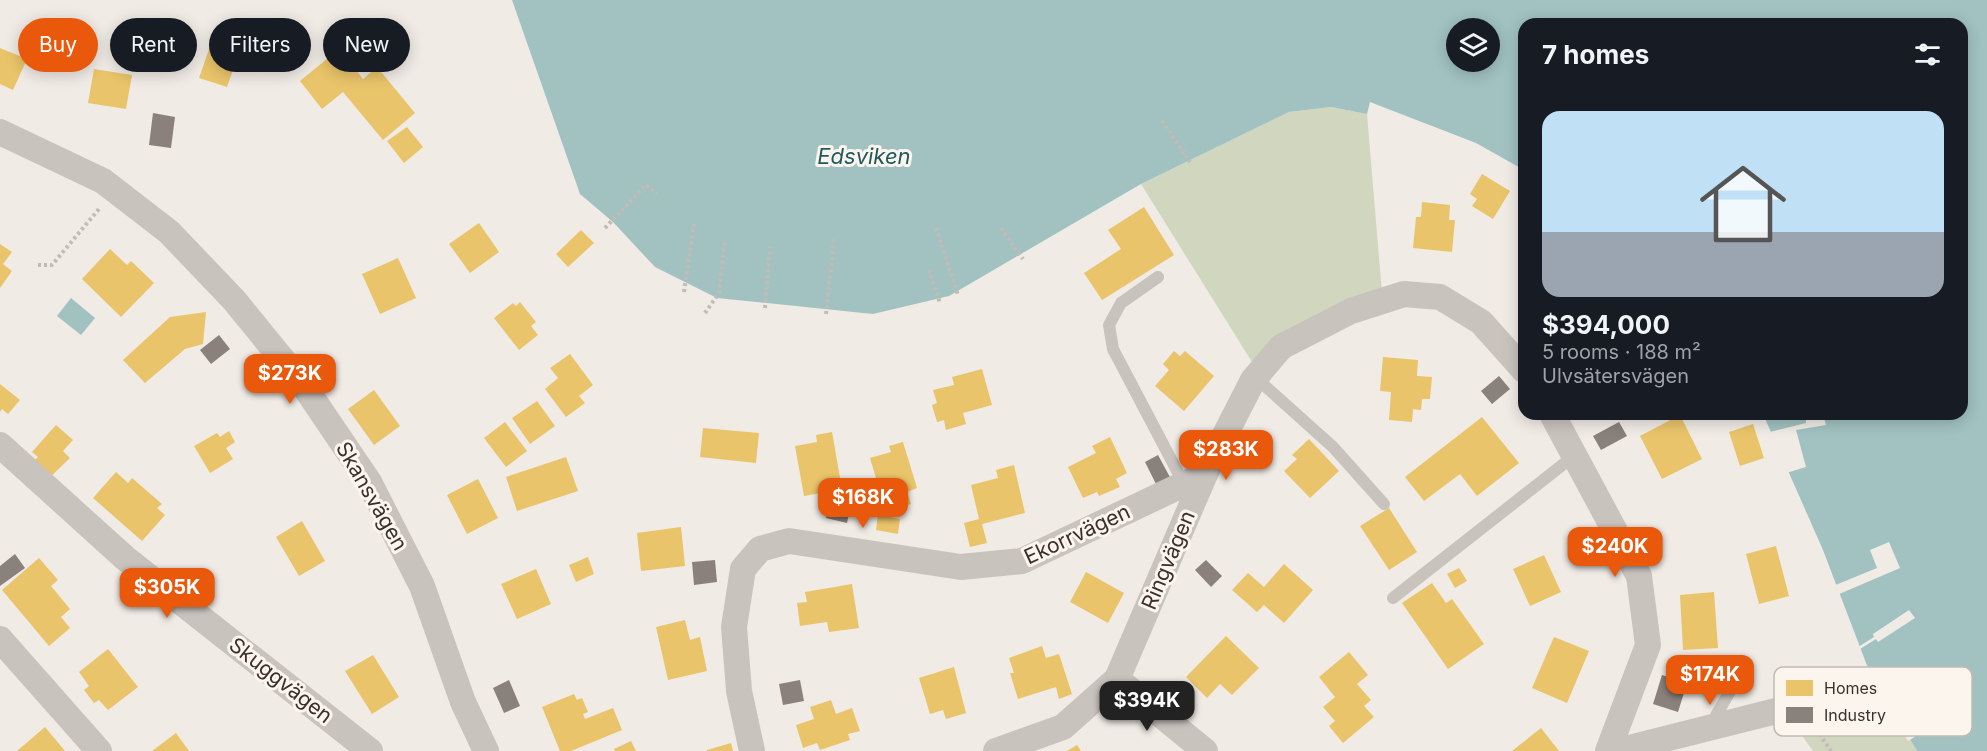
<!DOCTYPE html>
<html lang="en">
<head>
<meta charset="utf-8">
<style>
	body { margin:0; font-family:Inter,sans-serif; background:#20242c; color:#f1f3f6; height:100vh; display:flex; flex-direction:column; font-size:22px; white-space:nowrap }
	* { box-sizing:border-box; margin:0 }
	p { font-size:20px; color:#9ea1a6 }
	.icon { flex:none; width:33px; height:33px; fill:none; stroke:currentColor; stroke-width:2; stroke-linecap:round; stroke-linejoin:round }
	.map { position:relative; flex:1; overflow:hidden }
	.drawer { position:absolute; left:1518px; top:18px; width:450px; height:402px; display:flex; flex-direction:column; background:#171b24; border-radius:18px; box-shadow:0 3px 15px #0003 }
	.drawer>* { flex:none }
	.guide { position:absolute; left:18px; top:18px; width:570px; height:54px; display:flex; gap:12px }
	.fabs { position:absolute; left:1446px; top:18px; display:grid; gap:12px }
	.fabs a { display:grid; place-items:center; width:54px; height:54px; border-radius:50%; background:#171b24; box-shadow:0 3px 15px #0003; font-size:30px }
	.price { position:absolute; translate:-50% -51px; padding:0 14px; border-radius:12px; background:#ea580c; color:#fff; font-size:20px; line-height:39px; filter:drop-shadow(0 2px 3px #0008) }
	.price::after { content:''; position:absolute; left:50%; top:36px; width:18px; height:14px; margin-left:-9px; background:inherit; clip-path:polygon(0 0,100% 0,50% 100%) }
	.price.current { background:#222; color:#fff }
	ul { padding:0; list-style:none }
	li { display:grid; align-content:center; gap:12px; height:318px; padding:0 24px }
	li+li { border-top:2px solid #363941 }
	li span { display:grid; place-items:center; height:186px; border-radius:18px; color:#555 }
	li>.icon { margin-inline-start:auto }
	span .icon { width:108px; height:108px; fill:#fffc; stroke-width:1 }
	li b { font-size:26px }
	h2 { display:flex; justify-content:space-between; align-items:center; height:72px; padding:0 24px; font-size:26px }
	.chip { padding:0 21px; border-radius:27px; background:#171b24; box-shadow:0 3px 15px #0003; font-size:21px; line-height:54px }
	.chip.current { background:#ea580c; color:#fff }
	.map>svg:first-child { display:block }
	.green { fill:#d1d6bf }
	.water { fill:#a1c2c1; fill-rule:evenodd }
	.pier { fill:#f0ebe5 }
	.homes { fill:#e9c46a }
	.industry { fill:#8a817c }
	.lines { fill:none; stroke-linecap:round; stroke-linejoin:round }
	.path { stroke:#c2bbb6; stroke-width:4; stroke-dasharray:3 3; stroke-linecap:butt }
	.lane { stroke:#c9c3be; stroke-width:12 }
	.street { stroke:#c9c3be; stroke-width:26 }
	.labels { text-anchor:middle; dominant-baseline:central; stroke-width:6; stroke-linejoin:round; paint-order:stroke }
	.street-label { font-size:21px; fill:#3b302b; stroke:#fbf5ee }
	.water-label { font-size:22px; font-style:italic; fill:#1f5a5e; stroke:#fbf5ee }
	.key { fill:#fbf5ee; stroke:#c1bab4; stroke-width:1.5 }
	.key-label { font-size:16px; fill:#3b302b }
</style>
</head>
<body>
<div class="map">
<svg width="1987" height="751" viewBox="0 0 1987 751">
	<rect width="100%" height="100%" fill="#f0ebe5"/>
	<g class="green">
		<path d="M1331,107L1367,114L1382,293L1252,362L1141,184L1289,112Z"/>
		<path d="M1868,668L1917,751H1813L1794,724Z"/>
	</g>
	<g class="water">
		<path d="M512,0H1987V751H1917L1868,668L1823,550L1763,414H1962V24H1524V170L1476,143L1370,102L1367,114L1331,107L1289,112L1141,184L949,296L873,314L717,298L655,267L613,222L580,194ZM1456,28H1490V62H1456Z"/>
		<path d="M71,298L95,318L81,335L57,316Z"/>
	</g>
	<g class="pier">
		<path d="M1823,415L1826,425L1796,430L1806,467L1786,473L1770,432L1806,423V420Z"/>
		<path d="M1889,542L1900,568L1837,595L1833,586L1877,568L1870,550Z"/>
		<path d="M1909,610L1915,618L1878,642L1876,639L1860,649L1858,647L1874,637L1873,634Z"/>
		<path d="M1926,716L1928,721L1919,725L1923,732L1908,741L1901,730Z"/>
	</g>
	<g class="homes">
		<path d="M214,35L242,44L227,87L199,78Z"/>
		<path d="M0,48L27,59L13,90L0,84Z"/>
		<path d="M339,49L363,79L377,67L415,113L383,140L343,92L322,109L300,81Z"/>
		<path d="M94,69L132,75L126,109L88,103Z"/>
		<path d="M407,127L423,147L404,163L387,141Z"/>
		<path d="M1482,174L1510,191L1493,219L1472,206L1477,199L1470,194Z"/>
		<path d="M1422,202L1450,205L1449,220H1455L1452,252L1413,248L1416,217H1421Z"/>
		<path d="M1144,207L1174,255L1102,300L1084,273L1121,249L1108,230Z"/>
		<path d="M479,223L499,252L470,273L449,244Z"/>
		<path d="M581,230L594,243L568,267L556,254Z"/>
		<path d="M0,244L12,252L3,264L12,271L0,288Z"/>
		<path d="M110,249L127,265L131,261L154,283L121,317L82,279Z"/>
		<path d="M398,258L416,298L380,314L362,274Z"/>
		<path d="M520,302L536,322L531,326L538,335L519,350L494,318L513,303L516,306Z"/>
		<path d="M206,312L203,344L185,349L145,383L123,360L170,317Z"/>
		<path d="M1174,351L1180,356L1185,351L1214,376L1184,411L1155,386L1169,370L1163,364Z"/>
		<path d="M570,354L593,385L579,396L585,403L566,417L545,389L558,378L550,368Z"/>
		<path d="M1383,357L1418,360L1417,376L1432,377L1430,399H1422L1421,410L1413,409L1412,422L1389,420L1391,392L1380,391Z"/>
		<path d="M982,369L992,405L963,413L966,424L946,430L944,420L937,422L932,405L937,403L933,390L954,385L952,377Z"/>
		<path d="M0,384L20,400L8,414L2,409L0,412Z"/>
		<path d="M374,390L400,426L374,445L348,409Z"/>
		<path d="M537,401L555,426L530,444L512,418Z"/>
		<path d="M1680,415L1702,459L1662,479L1640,436Z"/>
		<path d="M1482,417L1519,463L1477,496L1460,474L1424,501L1405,477Z"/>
		<path d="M505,422L527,451L506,467L484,438Z"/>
		<path d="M1753,424L1764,458L1740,466L1729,432Z"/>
		<path d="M56,425L73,440L63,451L70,458L47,480L30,465L38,457L32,452Z"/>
		<path d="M703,428L759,433L756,463L700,457Z"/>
		<path d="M229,431L235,442L226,448L233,459L210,473L194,446L217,433L220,437Z"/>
		<path d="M832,432L842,489L804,496L795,446L817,442L816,435Z"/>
		<path d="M1110,437L1127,473L1116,479L1120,487L1099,496L1097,492L1083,498L1068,467L1096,453L1092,446Z"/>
		<path d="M1309,439L1339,471L1310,498L1284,471L1297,459L1292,455Z"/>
		<path d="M903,442L917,488L907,492L911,504L886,512L870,458L891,452L889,446Z"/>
		<path d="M566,457L578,491L517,511L506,477Z"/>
		<path d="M1014,465L1025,513L982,524L987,543L970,547L964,523L979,519L971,485L998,478L996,470Z"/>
		<path d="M116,472L128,483L132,478L162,504L157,508L165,515L142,541L93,498Z"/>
		<path d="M478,479L498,518L467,534L447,495Z"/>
		<path d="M1389,508L1417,552L1389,570L1360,526Z"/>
		<path d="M878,515L900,519L898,534L876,530Z"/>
		<path d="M302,521L325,561L299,576L276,537Z"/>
		<path d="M681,527L685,566L641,571L637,533Z"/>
		<path d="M1776,546L1789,596L1759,604L1746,554Z"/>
		<path d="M1544,555L1561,592L1530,606L1513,569Z"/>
		<path d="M588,557L594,574L576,582L569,565Z"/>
		<path d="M39,558L58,580L51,586L70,609L61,617L70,628L49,646L2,590Z"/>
		<path d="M1284,564L1313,590L1284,623L1264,605L1257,612L1232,590L1248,573L1264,587Z"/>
		<path d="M1459,568L1467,581L1455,588L1447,574Z"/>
		<path d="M536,569L551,604L517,619L501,584Z"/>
		<path d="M1086,572L1124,593L1108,623L1070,602Z"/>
		<path d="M1432,583L1446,603L1452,599L1484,644L1448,669L1402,603Z"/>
		<path d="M852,584L859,628L829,632L827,622L800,626L797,603L807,602L805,592Z"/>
		<path d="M1714,592L1718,648L1683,650L1680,595Z"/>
		<path d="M685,620L690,640L700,637L707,671L668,680L656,627Z"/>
		<path d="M1226,636L1259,668L1232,695L1220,684L1207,698L1186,677Z"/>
		<path d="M1554,637L1589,651L1567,703L1532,688Z"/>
		<path d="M1042,646L1046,658L1059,654L1072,694L1059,699L1056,687L1018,699L1010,673H1014L1009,658Z"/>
		<path d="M108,649L138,687L108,710L99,700L94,703L84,690L89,686L79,672Z"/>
		<path d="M1349,652L1368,675L1357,684L1371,700L1364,706L1374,717L1343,743L1329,726L1335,721L1323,707L1335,697L1319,677Z"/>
		<path d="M373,655L399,697L372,714L345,671Z"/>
		<path d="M954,667L966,713L946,719L943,710L930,714L919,678Z"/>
		<path d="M574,694L577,700L582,698L588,712L583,714L585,719L613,708L622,730L571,751H560L542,707Z"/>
		<path d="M831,700L836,714L852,708L860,731L848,734L850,740L820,750L817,743L803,748L796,725L814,719L810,707Z"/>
		<path d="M45,727L65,751H17Z"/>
		<path d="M1541,728L1559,751H1512Z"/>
		<path d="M176,733L189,751H152Z"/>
		<path d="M631,741L636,751H615L614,749Z"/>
		<path d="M731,743L733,751H707V750Z"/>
		<path d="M1077,745L1081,751H1067Z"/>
	</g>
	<g class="industry">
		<path d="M153,113L175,117L171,148L149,145Z"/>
		<path d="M219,335L230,349L211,364L200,350Z"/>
		<path d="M1499,376L1510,389L1492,404L1481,391Z"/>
		<path d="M1619,422L1627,436L1601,450L1593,436Z"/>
		<path d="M1158,455L1171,479L1157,486L1145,462Z"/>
		<path d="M829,505L850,509L847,523L826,518Z"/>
		<path d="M15,554L25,568L0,586V566Z"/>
		<path d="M715,560L717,582L694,585L692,562Z"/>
		<path d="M1206,560L1222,576L1211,587L1195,570Z"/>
		<path d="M1662,675L1687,683L1678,712L1653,704Z"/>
		<path d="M509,680L520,706L504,713L493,688Z"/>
		<path d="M800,680L804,701L783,705L779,684Z"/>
	</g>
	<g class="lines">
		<g class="path">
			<path d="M1162,121L1190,162"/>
			<path d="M605,228L646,185L657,194"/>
			<path d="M936,228L958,295"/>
			<path d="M1001,228L1023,259"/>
			<path d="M38,265H52L99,209"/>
			<path d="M929,270L940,303"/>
			<path d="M684,292L694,224"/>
			<path d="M765,308L770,247"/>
			<path d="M705,313L719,293L725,240"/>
			<path d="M826,314L834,238"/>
			<path d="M1816,729L1831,751"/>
		</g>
		<g class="lane">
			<path d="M1158,277L1121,303L1109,325L1113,349L1184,484"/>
			<path d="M1255,377L1333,447L1384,504"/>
			<path d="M1393,598L1575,455"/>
			<path d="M1710,726L1740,674"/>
		</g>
		<g class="street">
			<path d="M0,132L103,181L169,232L234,300L304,386L369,482L422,586L463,702L486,751"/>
			<path d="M1552,414L1639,576L1648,645L1608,751"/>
			<path d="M0,445L125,558L370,751"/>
			<path d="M0,639L99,751"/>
			<path d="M1117,679L1205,751"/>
			<path d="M752,751L739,691L734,627L743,569L760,549L789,541L961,567L1022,561L1205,474"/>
			<path d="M996,751L1063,727L1117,679L1205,474L1253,380L1281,347L1351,311L1404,294L1440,297L1481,322L1524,370"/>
			<path d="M1617,751L1788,708L1804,710"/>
		</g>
	</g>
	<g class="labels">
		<g class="street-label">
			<text transform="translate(372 496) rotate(60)">Skansvägen</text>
			<text transform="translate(1077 534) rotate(-25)">Ekorrvägen</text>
			<text transform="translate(1168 560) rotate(-67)">Ringvägen</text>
			<text transform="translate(281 680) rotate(38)">Skuggvägen</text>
		</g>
		<g class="water-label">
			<text x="864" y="156">Edsviken</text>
		</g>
	</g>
	<rect x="1774" y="667" width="198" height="69" rx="9" class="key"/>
	<rect x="1786" y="680" width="27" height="16" fill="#e9c46a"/>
	<rect x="1786" y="707" width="27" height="16" fill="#8a817c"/>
	<g class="key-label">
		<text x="1824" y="694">Homes</text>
		<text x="1824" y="721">Industry</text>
	</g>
</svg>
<div class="fabs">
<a><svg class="icon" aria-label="layers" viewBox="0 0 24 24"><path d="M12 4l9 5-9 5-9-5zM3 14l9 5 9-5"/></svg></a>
</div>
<b class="price" style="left:290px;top:405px">$273K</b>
<b class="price" style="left:1226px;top:481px">$283K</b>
<b class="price" style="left:863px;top:529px">$168K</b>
<b class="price" style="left:1615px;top:578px">$240K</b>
<b class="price" style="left:167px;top:619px">$305K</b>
<b class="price" style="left:1710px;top:706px">$174K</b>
<b class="price current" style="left:1147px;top:732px">$394K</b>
<div class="guide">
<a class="chip current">Buy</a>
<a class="chip">Rent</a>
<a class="chip">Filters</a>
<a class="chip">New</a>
</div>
<section class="drawer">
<h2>7 homes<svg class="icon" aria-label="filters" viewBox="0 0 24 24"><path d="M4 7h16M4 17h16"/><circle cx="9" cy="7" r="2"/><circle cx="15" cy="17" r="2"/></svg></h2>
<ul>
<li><span style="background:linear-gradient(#bfe0f5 65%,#9aa5b1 0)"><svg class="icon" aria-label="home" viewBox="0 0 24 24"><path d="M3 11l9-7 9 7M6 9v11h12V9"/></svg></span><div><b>$394,000</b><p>5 rooms · 188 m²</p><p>Ulvsätersvägen</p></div></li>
</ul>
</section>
</div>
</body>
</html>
